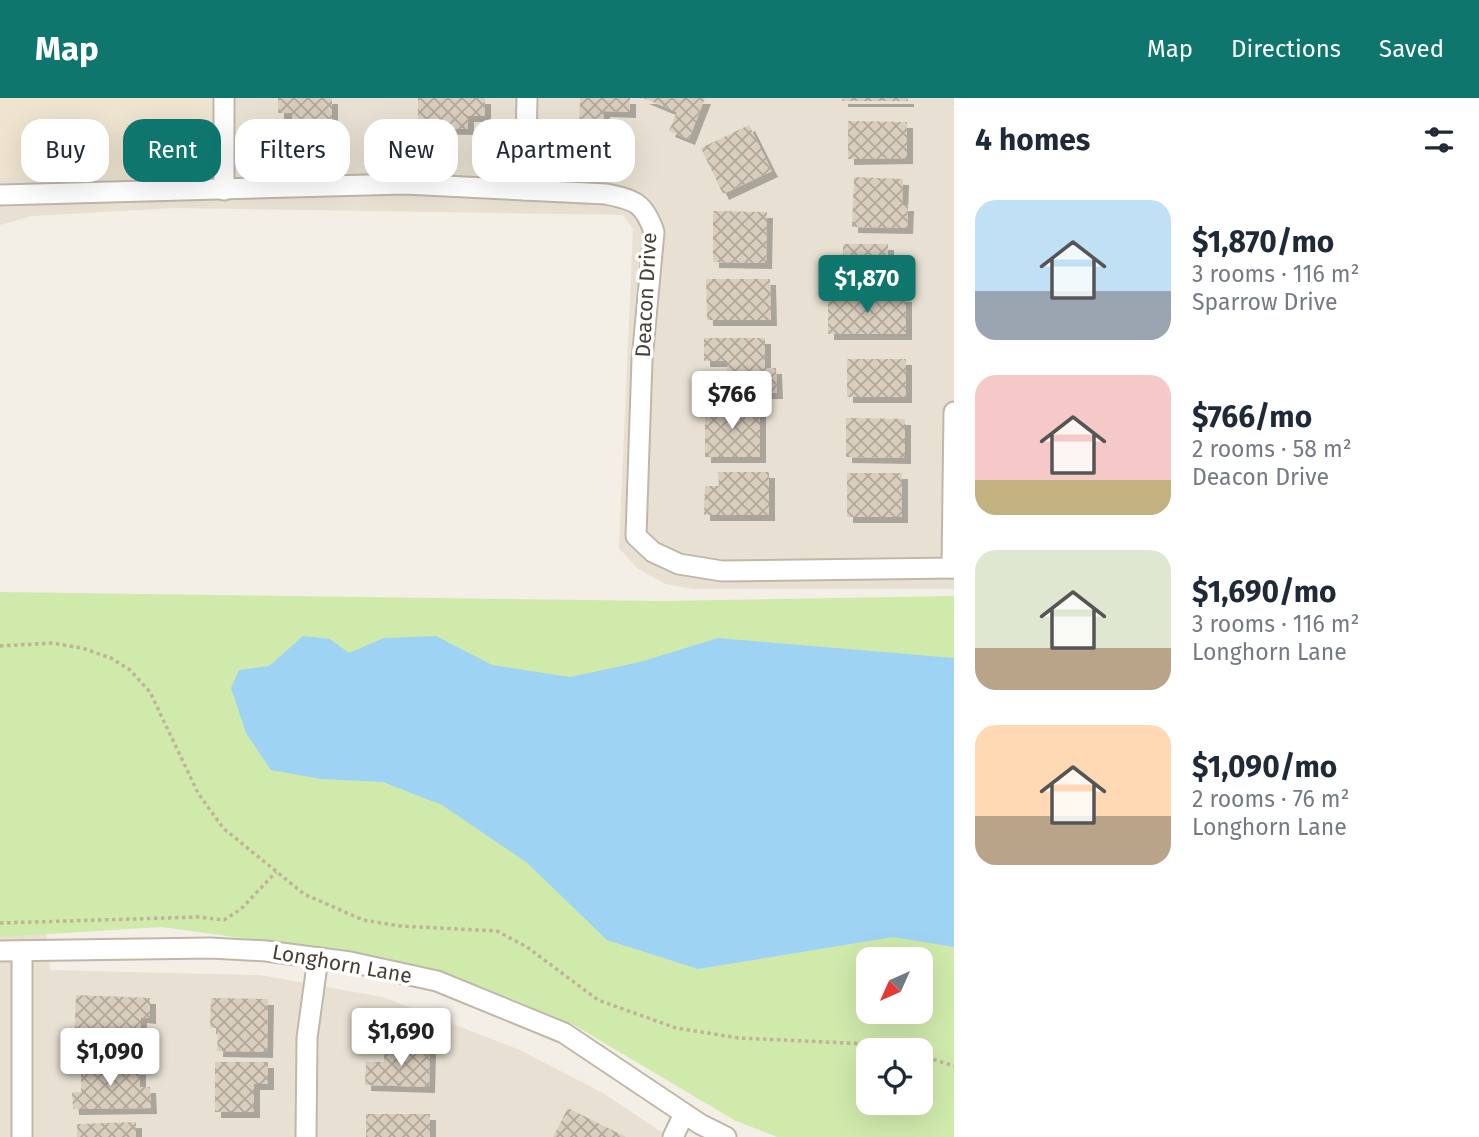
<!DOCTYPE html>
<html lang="en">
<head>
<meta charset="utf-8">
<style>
	body { margin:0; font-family:"Fira Sans",sans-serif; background:#f2f2f3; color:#1f2937; height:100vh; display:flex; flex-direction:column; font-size:26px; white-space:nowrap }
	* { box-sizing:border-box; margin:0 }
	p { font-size:23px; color:#747a83 }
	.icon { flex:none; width:38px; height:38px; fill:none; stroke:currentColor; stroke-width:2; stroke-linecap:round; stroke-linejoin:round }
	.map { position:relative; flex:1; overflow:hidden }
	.details { display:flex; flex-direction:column; background:#fff; width:525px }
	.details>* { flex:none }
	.guide { position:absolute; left:21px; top:21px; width:665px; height:63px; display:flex; gap:14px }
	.needle { width:46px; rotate:225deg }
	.buttons { position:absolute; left:856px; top:849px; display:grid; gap:14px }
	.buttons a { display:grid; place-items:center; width:77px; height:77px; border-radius:14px; background:#fff; box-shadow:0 7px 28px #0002; font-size:35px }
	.price { position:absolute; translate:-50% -60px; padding:0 16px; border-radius:7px; background:#fff; color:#222; font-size:23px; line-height:46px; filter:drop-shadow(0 2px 4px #0008) }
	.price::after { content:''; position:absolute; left:50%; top:42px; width:21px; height:16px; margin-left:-10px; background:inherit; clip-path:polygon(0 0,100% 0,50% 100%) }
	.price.on { background:#0f766e; color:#fff }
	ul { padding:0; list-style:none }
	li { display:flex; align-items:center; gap:21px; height:175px; padding:0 21px }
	li span { display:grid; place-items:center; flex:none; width:196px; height:140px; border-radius:21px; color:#555 }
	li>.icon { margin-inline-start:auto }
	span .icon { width:84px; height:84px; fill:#fffc; stroke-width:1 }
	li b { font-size:30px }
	h2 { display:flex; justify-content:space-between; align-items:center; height:84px; padding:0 21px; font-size:30px }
	.pill { padding:0 24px; border-radius:21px; background:#fff; box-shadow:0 7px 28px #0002; font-size:24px; line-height:63px }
	.pill.on { background:#0f766e; color:#fff }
	header { display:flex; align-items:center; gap:42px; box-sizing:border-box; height:98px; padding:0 35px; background:#0f766e; color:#fff }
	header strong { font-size:33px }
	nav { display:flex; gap:38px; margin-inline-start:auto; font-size:24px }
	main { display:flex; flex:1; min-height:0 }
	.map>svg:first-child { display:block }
	.residential { fill:#e8e1d3 }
	.education { fill:#eee4cf }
	.green { fill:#d0eaac; fill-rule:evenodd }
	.water { fill:#9fd3f4 }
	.building { fill:url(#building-cross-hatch); filter:url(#shadow) }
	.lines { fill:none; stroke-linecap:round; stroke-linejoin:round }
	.street-casing { stroke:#c0b7a8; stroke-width:23 }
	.path { stroke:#c2b298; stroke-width:3.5; stroke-dasharray:3.5 3.5; stroke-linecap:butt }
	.street { stroke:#fff; stroke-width:19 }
	.labels { text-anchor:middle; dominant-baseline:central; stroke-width:7; stroke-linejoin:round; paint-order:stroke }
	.street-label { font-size:21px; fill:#473f35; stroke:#fff }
</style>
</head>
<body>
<header>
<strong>Map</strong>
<nav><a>Map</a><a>Directions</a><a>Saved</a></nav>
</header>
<main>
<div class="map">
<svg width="954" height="1039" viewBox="0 0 954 1039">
	<defs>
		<pattern id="building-cross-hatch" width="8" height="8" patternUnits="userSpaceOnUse" patternTransform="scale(1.75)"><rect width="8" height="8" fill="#d9cdbd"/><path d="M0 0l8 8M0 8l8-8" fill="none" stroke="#b2a89a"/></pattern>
		<filter id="shadow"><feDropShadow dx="6" dy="6" stdDeviation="0" flood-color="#0004"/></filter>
	</defs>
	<rect width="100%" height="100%" fill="#f4efe6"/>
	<g class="residential">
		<path d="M0,0H954V491H692L665,486L638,471L619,450L633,131L623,117L176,110L33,118L0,127Z"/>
		<path d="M0,680L41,776L50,872L260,877L383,899L520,952L603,995L669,1039H0Z"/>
	</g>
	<path class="education" d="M0,0H215L217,74L0,80Z"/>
	<path class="green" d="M0,494L664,503L954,498V1039H777L734,1022L574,927L478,888L387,860L162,829L0,839ZM868,861H920V914H868ZM868,952H920V1004H868Z"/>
	<path class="water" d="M303,538L330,541L349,555L384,540L436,538L492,567L570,579L640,564L718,540L954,560V849L893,839L698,871L607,842L526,764L442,707L383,684L321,681L271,672L246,635L231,590L239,572L269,568Z"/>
	<g class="building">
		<path d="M278,0H332V37H292V15H278Z"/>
		<path d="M418,0H485V18H468V31L418,30Z"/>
		<path d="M580,0H630V14L604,13L603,37L579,36Z"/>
		<path d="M643,0H705L689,41L669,33L677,14Z"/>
		<rect x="842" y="0" width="66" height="3"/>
		<path d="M848,23L907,24V60L848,61Z"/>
		<path d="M749,27L772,73L723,96L701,50Z"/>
		<path d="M854,79L903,81L902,107H908L907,130L852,129Z"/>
		<path d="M713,113L767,114L766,165L713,164Z"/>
		<path d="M843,146H888V159H909V187H843Z"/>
		<path d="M706,181H770L771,222H707Z"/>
		<path d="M828,197L906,198V236H828Z"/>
		<path d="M704,240H765V270H776L777,295H727V263H704Z"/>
		<rect x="847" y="261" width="59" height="38"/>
		<rect x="705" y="307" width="55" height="52"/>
		<path d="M846,320L905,321V360L846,359Z"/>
		<path d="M718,374H769V417H704L705,388H719Z"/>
		<rect x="847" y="375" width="55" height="44"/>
		<path d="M76,897L150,900V920L141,919L140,940L97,939V950L74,949Z"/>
		<path d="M211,900L268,901L267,954L217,953L218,930H210Z"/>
		<path d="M384,949L430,950L429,989L365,987L366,964H384Z"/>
		<path d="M81,961H105V971H140V989H150L151,1010L73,1011L72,994H81Z"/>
		<path d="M215,964H268V986H254V1014H215Z"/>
		<path d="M568,1010L626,1039H553Z"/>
		<rect x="366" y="1016" width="64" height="23"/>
		<path d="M136,1024V1039H77V1026Z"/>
	</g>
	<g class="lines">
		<g class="street-casing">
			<g id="street">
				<path d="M224,92V0"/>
				<path d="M525,92L527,0"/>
				<path d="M0,97L405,86L606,96C634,102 644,104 654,134L642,262L636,438L653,454L679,466L722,473L954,470"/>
				<path d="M952,470L954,314"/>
				<path d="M0,853L210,850L266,853L350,864L437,883L564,935L700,1026L726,1039"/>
				<path d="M22,853V1039"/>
				<path d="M306,1039L307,940L318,860"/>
				<path d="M673,1039L684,1016"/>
			</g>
		</g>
		<g class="path">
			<path d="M0,548L52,545L82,550L111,560L130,572L150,594L198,695L223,730L304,796L363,822L400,828L497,833L527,849L598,902L676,930L739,940L891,947L905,952"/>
			<path d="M0,825L199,819L224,822L241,811L276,774"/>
			<path d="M920,957L954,968"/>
		</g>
		<use href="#street" class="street"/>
	</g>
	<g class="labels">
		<g class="street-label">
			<text transform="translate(646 197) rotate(-87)">Deacon Drive</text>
			<text transform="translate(342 866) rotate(10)">Longhorn Lane</text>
		</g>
	</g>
</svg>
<div class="buttons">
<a><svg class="needle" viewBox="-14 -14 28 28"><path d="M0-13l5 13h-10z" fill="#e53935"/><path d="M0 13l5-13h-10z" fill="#747a83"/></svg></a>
<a><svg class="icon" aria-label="locate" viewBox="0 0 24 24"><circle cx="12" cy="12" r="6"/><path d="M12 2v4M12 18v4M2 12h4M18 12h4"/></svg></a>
</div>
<b class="price on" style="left:867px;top:217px">$1,870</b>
<b class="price" style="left:732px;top:333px">$766</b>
<b class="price" style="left:401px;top:970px">$1,690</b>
<b class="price" style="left:110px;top:990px">$1,090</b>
<div class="guide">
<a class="pill">Buy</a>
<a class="pill on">Rent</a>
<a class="pill">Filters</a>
<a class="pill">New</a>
<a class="pill">Apartment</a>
</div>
</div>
<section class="details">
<h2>4 homes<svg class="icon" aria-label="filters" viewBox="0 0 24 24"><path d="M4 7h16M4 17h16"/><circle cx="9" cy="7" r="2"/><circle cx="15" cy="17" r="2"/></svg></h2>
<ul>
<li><span style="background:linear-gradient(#bfe0f5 65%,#9aa5b1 0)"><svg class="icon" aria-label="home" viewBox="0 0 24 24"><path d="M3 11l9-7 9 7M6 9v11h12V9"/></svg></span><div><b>$1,870/mo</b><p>3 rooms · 116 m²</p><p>Sparrow Drive</p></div></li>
<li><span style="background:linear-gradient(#f6c9c9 75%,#c2b280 0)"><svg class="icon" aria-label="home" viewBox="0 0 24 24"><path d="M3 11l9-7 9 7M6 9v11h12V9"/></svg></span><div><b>$766/mo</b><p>2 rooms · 58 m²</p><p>Deacon Drive</p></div></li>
<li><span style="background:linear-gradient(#dfe7d0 70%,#b9a48a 0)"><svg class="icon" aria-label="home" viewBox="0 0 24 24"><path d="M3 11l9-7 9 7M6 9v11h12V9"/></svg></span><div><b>$1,690/mo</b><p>3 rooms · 116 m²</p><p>Longhorn Lane</p></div></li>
<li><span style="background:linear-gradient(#ffd9b3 65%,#b9a48a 0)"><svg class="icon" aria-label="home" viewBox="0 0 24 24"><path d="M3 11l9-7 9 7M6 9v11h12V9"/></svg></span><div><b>$1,090/mo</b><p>2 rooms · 76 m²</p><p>Longhorn Lane</p></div></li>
</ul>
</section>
</main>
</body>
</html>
